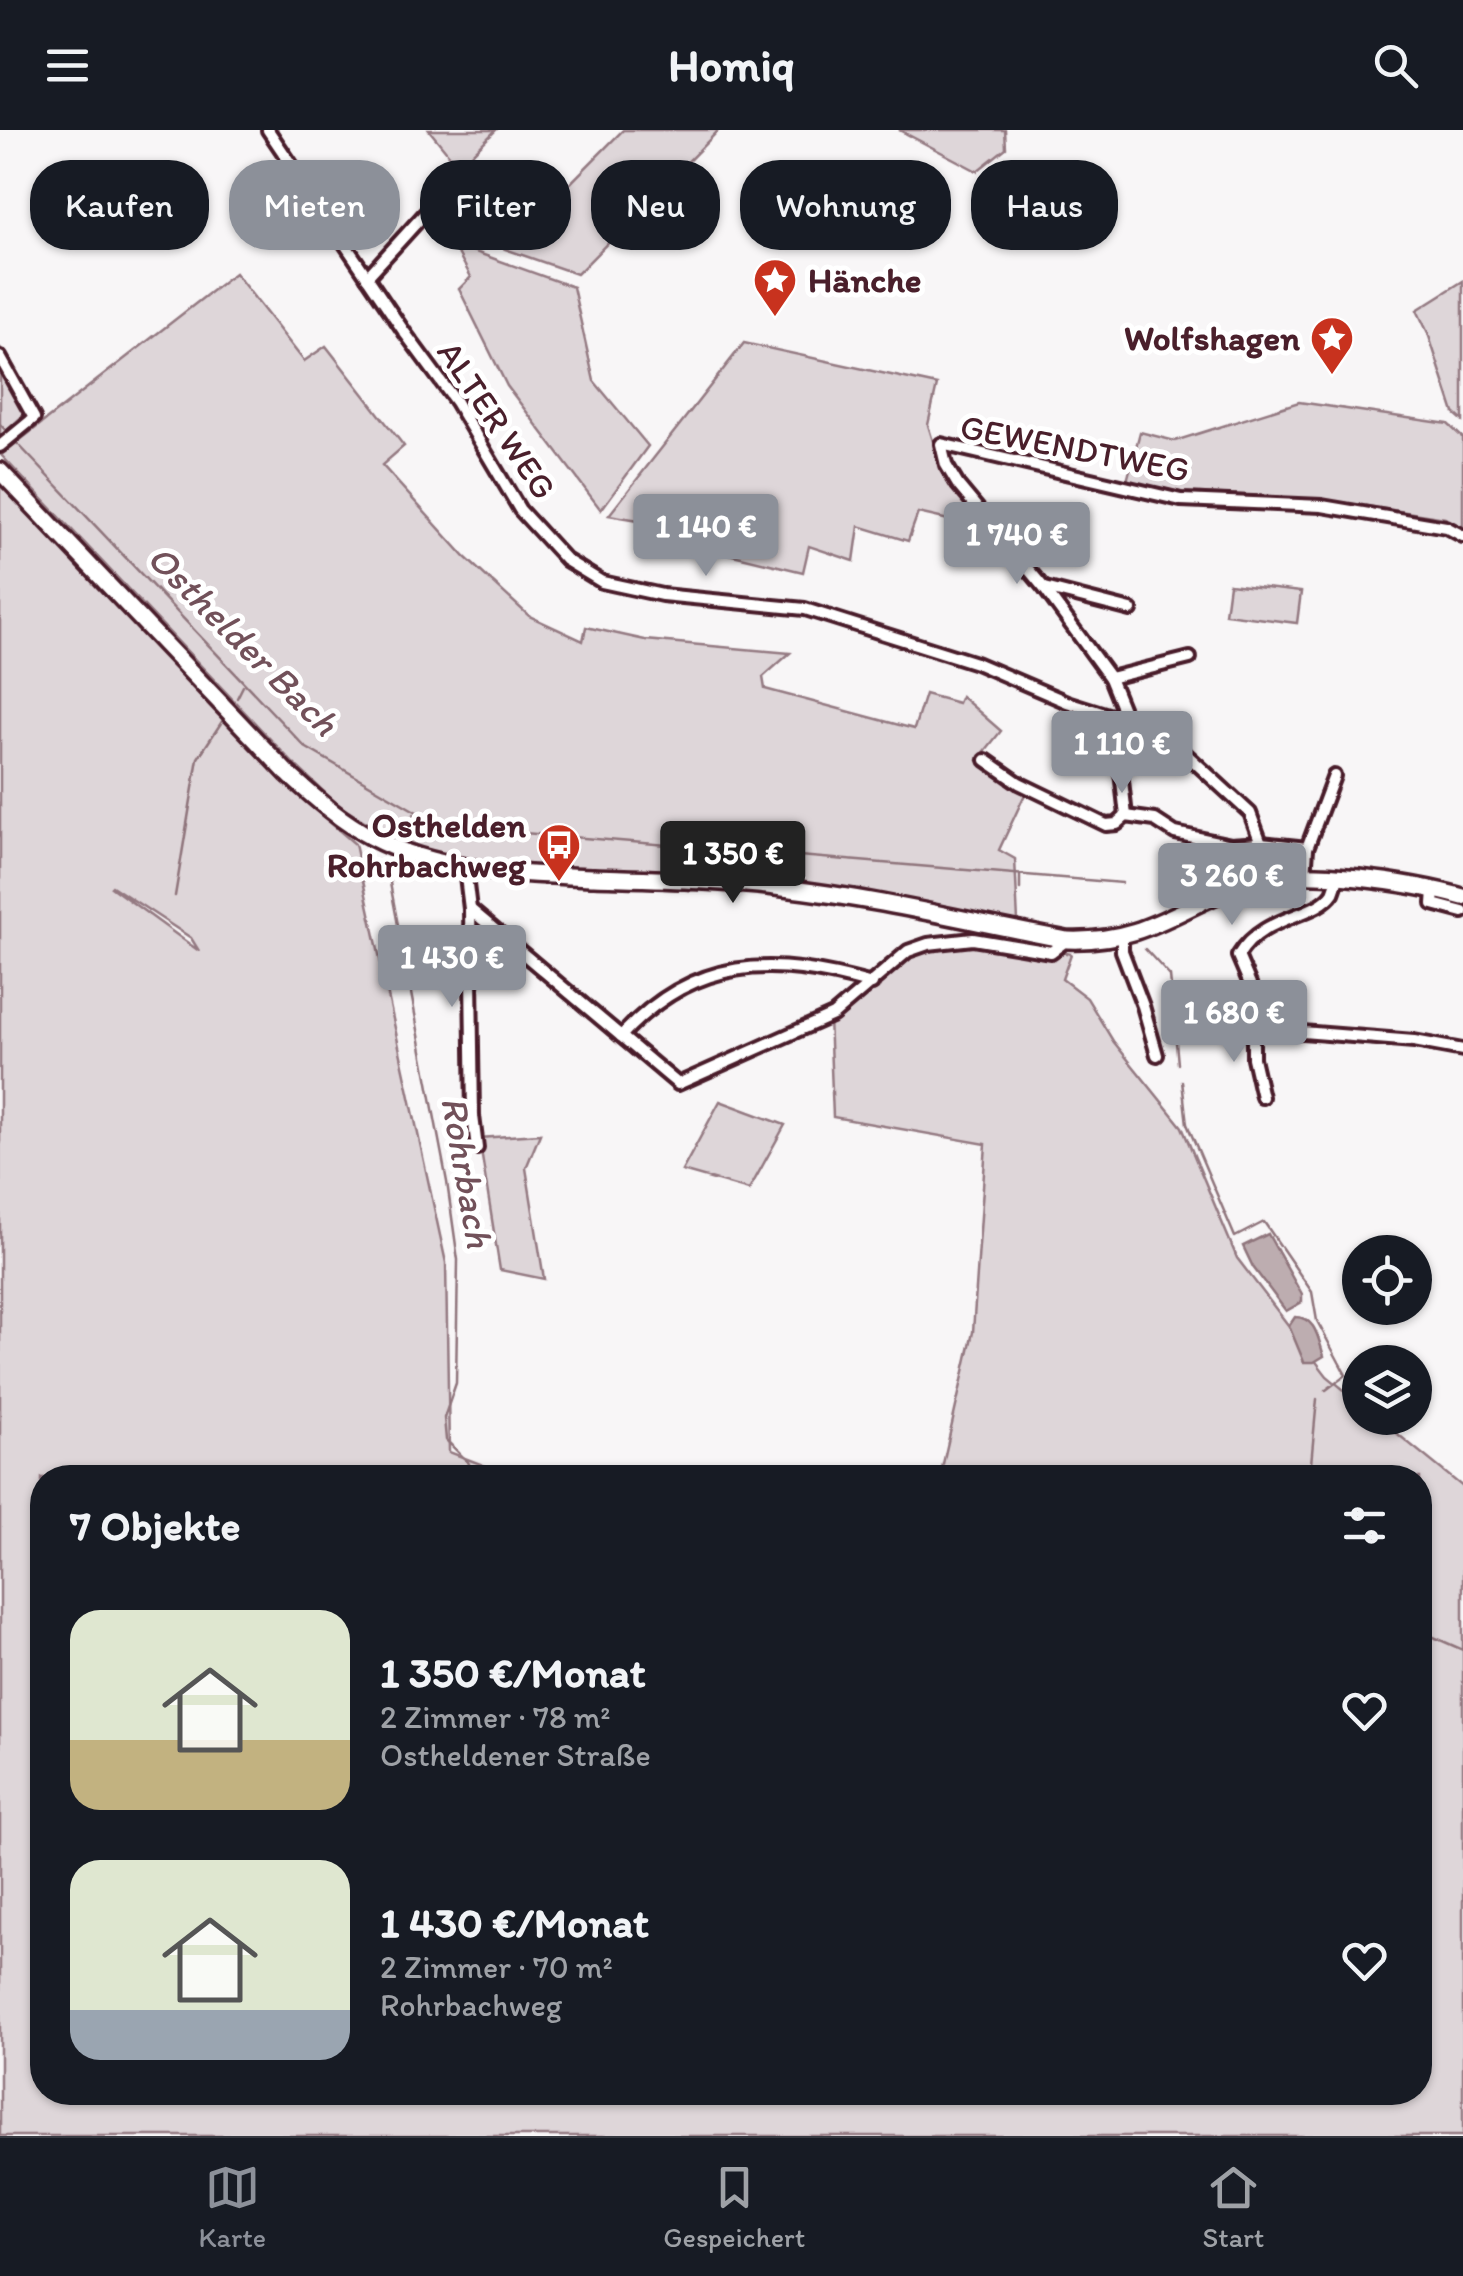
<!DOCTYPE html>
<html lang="de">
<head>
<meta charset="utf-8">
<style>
	body { margin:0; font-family:Itim,sans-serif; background:#242831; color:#f1f3f6; height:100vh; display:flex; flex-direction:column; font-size:38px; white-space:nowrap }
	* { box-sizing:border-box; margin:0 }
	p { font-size:32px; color:#9ea1a6 }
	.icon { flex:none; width:55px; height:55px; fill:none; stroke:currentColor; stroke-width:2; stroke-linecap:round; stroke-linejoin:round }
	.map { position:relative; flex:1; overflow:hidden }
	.panel { position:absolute; left:30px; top:1335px; width:1402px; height:640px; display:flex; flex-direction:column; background:#171b24; border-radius:40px; box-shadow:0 2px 8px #0004 }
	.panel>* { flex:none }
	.guide { position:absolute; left:30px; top:30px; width:1405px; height:90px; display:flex; gap:20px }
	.fabs { position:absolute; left:1342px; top:1105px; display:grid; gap:20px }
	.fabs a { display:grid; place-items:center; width:90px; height:90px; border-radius:50%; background:#171b24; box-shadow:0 2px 8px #0004; font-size:50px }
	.price { position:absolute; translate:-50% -85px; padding:0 22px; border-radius:10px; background:#8c9099; color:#fff; font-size:32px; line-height:65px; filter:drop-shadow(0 2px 5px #0008) }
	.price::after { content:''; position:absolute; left:50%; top:60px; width:30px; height:22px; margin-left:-15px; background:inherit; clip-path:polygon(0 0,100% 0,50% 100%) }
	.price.selected { background:#222; color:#fff }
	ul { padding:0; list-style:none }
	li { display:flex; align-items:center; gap:30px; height:250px; padding:0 40px }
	li span { display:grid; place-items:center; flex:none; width:280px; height:200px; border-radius:30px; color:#555 }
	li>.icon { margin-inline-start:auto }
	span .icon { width:120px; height:120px; fill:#fffc; stroke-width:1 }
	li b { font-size:42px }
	h2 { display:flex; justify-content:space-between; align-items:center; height:120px; padding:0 40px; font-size:42px }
	.chip { padding:0 35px; border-radius:40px; background:#171b24; box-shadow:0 2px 8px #0004; font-size:35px; line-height:90px }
	.chip.selected { background:#8c9099; color:#fff }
	header { display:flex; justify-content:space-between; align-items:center; height:130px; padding:0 40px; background:#171b24; font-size:45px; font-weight:800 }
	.tab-bar { display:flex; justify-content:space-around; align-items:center; height:140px; border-top:2px solid #363941; background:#171b24; font-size:28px; color:#9ea1a6 }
	.tab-bar a { display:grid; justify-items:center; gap:5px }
	.tab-bar .selected { color:#8c9099 }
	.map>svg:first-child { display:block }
	.green { fill:#ded6d9; stroke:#947a82; stroke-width:2.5; fill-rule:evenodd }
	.water { fill:#bdadb0; stroke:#8f747b; stroke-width:2.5 }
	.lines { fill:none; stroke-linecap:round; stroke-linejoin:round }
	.stream { stroke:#8f747b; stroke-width:2.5 }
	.street-casing { stroke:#4a1f2b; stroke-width:18 }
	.secondary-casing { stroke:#4a1f2b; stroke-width:22 }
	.street { stroke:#fff; stroke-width:10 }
	.secondary { stroke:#fff; stroke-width:15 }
	.labels { text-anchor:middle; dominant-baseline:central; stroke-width:10; stroke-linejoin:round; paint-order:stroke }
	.poi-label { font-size:35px; font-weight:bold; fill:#4a1f2b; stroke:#fff; text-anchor:end }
	.street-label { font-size:35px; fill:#4a1f2b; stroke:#fff }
	.water-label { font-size:38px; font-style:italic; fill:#72515a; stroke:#fff }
</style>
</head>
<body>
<header><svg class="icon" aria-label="menu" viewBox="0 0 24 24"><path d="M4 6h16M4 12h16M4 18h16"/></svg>Homiq<svg class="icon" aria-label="search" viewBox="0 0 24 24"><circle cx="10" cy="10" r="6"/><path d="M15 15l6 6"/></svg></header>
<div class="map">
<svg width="1463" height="2006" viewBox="0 0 1463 2006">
	<rect width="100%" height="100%" fill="#f8f6f7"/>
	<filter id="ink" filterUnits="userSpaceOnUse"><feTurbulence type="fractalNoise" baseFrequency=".01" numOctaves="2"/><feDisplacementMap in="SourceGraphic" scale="20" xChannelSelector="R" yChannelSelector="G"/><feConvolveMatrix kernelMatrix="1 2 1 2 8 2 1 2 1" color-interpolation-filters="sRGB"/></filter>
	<g filter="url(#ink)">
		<g class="green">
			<path d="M429,0H496L459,37Z"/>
			<path d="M623,0H719L577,144L505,119Z"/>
			<path d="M899,0H1005L1006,18L977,41Z"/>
			<path d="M453,114L573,157L594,251L648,316L601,380L507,256L459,159L471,147Z"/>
			<path d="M235,143L304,231L326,216L404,316L382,335L465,427L529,486L583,511L586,497L645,510L790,523L763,547L765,559L914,599L925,564L958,573L961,566L1001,601L978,630L1026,662L999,720L1015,729L1019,813L1071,824L1062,849L1087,868L1113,911L1182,997L1237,1128L1327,1246L1360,1273V1288H1378L1463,1357V2006H0V352L100,450L305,671L355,714L446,1133L449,1322L514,1347L42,1348V1962H1420V1348L940,1347L973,1202L986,1014L833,987L829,887L909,818L976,804L975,785L882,764L695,743L692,760L665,759L668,743L518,737L432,725L394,709L338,675L293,633L1,325ZM112,756L191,808L199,821L111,757Z"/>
			<path d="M1463,151V291L1454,283L1428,203L1417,180Z"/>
			<path d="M744,213L937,255L928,295L942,340L988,399L918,383L908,411L859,396L854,431L809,416L803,442L708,419L710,402L609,385Z"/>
			<path d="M0,217L32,277L0,307Z"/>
			<path d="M1299,272L1448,294L1463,308V400L1445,388L1320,369L1180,362L1127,351L1140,302L1175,311Z"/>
			<path d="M1229,454L1301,462L1297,493L1225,484Z"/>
			<path d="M720,971L785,995L749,1060L682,1041Z"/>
			<path d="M540,1004L526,1038L544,1149L500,1140L479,1008Z"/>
		</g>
		<g class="water">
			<path d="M1268,1104L1302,1165V1172L1286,1181L1253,1137L1243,1116Z"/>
			<path d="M1295,1187C1316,1187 1318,1209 1324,1226L1314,1232H1304L1289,1196Z"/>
		</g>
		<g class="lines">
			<g class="stream">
				<path d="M0,294L6,301"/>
				<path d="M17,313L305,617L441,696L1122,753"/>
				<path d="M237,568L243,556"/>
				<path d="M403,704L414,684"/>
				<path d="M393,736L390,753L447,1052L458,1130L456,1253L444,1288L446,1310L468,1332L476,1348"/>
				<path d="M1020,759V746"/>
				<path d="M175,766L198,628L223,590"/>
				<path d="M1145,819L1170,846L1178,934"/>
				<path d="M1182,951L1187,994L1235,1107L1264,1092L1312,1162L1317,1191L1346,1245L1326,1260"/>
				<path d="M1314,1348L1311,1334L1317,1269"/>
				<path d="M1420,1501L1463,1520"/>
			</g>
			<g class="street-casing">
				<g id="street">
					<path d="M268,0L405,203L456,272L520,380L566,430L602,452L662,465L805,479L976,533L1067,572L1162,602L1250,683L1261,713V749"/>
					<path d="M367,147L460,45"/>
					<path d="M0,227L34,288L0,316"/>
					<path d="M1045,458L1131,480"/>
					<path d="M1110,548L1190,528"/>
					<path d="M986,630L1019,653L1106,695L1117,694L1126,686L1155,690L1175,703L1231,715L1261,713L1307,718"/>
					<path d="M1126,686L1119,624L1127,590L1110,548L1044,458L958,355L946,335L941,314L1181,370L1322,376L1446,397L1463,406"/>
					<path d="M465,738L470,779L473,986L477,1018"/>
					<path d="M1305,746L1307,718L1334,646"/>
					<path d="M1434,760L1433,774L1463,782"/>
					<path d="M470,779L678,954L833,885L908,821L928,814L973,809L1051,822L1067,810"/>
					<path d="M1122,807V821L1143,876L1157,925"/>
					<path d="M1254,898L1414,911L1463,920"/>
					<path d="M621,906C695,826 772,826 872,854"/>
					<path d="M1262,967L1253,928V861L1238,826C1263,784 1316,788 1333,763C1334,761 1338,749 1338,747"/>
				</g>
			</g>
			<g class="secondary-casing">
				<path id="secondary" d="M0,341L287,643C314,667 339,690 371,707C439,743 519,744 594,747C657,749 720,750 783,758C879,769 972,792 1067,810C1151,813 1183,772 1256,750C1305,736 1413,753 1463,767"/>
			</g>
			<use href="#street" class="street"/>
			<use href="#secondary" class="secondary"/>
		</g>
	</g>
	<defs>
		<g id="sight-pin" transform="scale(2.25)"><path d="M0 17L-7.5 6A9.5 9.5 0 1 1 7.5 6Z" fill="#c8321e" stroke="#fff"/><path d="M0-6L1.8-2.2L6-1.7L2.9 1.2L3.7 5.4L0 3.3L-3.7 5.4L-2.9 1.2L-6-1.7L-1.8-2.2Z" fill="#fff"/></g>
		<g id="bus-pin" transform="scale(2.25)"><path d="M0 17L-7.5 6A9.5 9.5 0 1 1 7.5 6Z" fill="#c8321e" stroke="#fff"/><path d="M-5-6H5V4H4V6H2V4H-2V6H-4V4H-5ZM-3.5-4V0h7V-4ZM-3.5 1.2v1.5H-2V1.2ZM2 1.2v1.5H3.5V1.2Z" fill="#fff"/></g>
	</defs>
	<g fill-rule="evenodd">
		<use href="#sight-pin" x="775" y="150"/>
		<use href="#sight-pin" x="1332" y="208"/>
		<use href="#bus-pin" x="559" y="715"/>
	</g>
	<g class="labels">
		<g class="poi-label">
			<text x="808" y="150" text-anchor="start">Hänche</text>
			<text x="1300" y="208">Wolfshagen</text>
			<text x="526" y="695">Osthelden<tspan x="526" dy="40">Rohrbachweg</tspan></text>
		</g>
		<g class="street-label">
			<text transform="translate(497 290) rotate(56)">ALTER WEG</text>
			<text transform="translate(1075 318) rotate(11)">GEWENDTWEG</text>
		</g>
		<g class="water-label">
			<text transform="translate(243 510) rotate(45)">Osthelder Bach</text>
			<text transform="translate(467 1042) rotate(80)">Rohrbach</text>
		</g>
	</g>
</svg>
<div class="fabs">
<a><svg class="icon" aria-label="locate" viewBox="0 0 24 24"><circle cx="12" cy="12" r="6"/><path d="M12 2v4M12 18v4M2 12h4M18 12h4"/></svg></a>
<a><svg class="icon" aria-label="layers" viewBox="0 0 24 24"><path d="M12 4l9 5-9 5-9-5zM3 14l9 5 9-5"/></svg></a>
</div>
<b class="price" style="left:706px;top:449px">1 140 €</b>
<b class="price" style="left:1017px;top:457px">1 740 €</b>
<b class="price" style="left:1122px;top:666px">1 110 €</b>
<b class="price selected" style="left:733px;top:776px">1 350 €</b>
<b class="price" style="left:1232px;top:798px">3 260 €</b>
<b class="price" style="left:452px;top:880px">1 430 €</b>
<b class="price" style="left:1234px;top:935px">1 680 €</b>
<div class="guide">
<a class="chip">Kaufen</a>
<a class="chip selected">Mieten</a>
<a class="chip">Filter</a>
<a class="chip">Neu</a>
<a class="chip">Wohnung</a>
<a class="chip">Haus</a>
</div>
<section class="panel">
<h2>7 Objekte<svg class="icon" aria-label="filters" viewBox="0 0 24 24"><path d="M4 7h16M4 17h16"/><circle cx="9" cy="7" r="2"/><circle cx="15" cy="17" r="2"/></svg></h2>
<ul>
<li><span style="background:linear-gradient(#dfe7d0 65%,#c2b280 0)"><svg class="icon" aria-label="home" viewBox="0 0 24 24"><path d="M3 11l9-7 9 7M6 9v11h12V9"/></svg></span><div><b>1 350 €/Monat</b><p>2 Zimmer · 78 m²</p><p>Ostheldener Straße</p></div><svg class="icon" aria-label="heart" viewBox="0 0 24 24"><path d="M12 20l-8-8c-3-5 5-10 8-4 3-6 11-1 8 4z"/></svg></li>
<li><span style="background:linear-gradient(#dfe7d0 75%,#9aa5b1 0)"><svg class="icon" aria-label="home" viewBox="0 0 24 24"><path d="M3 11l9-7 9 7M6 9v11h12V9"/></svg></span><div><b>1 430 €/Monat</b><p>2 Zimmer · 70 m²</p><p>Rohrbachweg</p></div><svg class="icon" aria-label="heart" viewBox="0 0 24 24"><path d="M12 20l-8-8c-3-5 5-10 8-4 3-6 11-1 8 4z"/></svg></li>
</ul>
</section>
</div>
<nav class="tab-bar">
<a class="selected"><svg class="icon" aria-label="map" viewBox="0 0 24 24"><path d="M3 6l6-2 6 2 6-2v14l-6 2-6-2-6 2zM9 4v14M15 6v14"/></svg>Karte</a>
<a><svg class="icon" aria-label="saved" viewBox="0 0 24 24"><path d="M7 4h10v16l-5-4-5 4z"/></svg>Gespeichert</a>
<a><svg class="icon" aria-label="home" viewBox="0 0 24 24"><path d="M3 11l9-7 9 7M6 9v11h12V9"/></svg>Start</a>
</nav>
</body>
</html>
